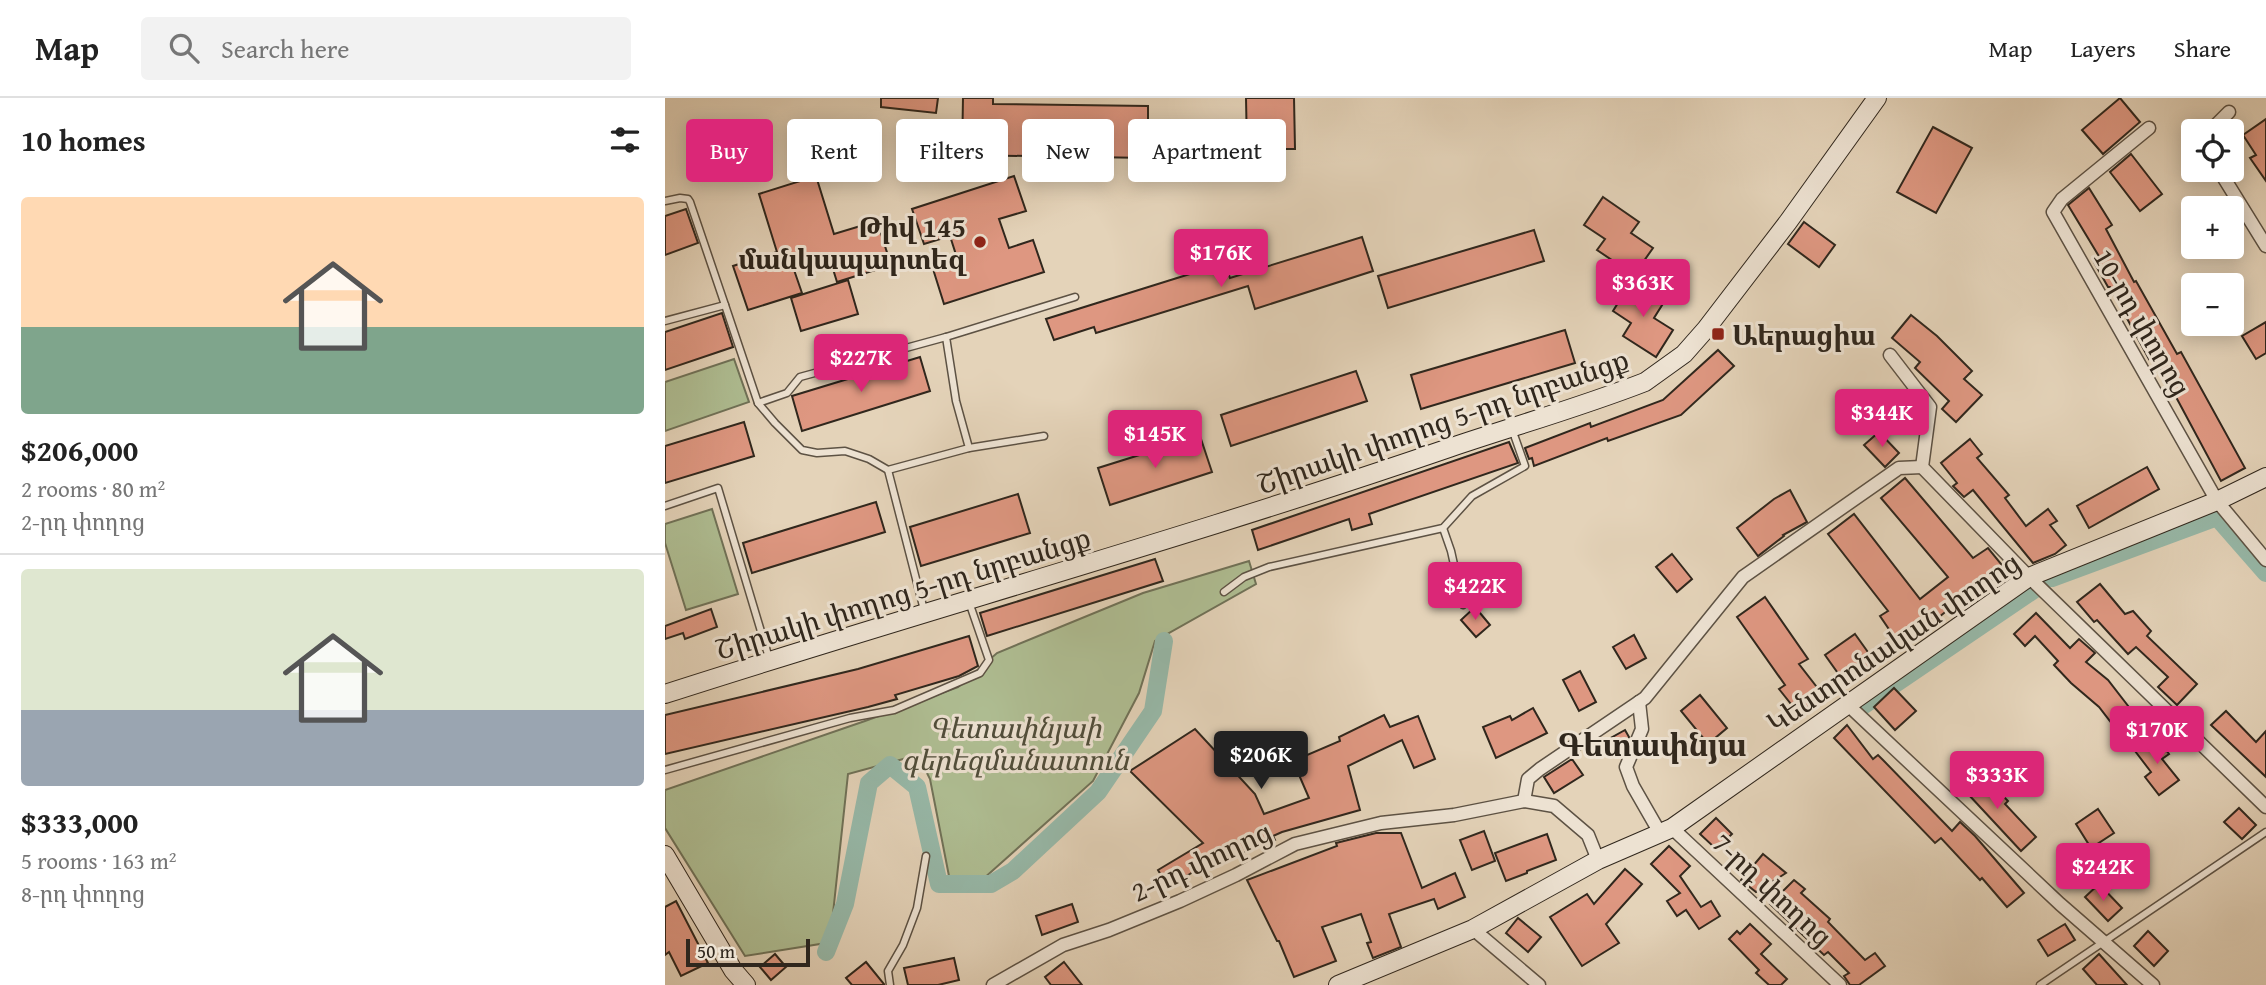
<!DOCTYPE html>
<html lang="en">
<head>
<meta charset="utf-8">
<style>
	body { margin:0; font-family:"Gentium Book Plus","Noto Serif Armenian",serif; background:#f2f2f2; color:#222; height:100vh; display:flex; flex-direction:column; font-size:26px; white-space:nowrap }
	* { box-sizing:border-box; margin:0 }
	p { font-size:23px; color:#767676 }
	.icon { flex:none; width:38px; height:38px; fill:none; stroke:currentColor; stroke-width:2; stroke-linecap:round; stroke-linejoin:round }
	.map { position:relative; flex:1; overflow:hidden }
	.side { display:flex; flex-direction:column; background:#fff; width:665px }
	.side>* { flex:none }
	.guide { position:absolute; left:21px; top:21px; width:665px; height:63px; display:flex; gap:14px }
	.controls { position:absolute; left:1516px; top:21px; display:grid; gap:14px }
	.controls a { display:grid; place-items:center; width:63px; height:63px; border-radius:7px; background:#fff; box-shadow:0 4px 18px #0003; font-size:35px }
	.scale { position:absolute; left:21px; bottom:18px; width:124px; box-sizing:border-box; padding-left:7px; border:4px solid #30271d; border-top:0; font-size:19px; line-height:24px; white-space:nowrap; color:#30271d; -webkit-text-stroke:5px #ede2d2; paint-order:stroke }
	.price { position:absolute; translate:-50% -60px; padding:0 16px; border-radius:7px; background:#db2777; color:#fff; font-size:23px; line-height:46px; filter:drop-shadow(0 2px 4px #0008) }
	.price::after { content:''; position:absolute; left:50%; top:42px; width:21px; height:16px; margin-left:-10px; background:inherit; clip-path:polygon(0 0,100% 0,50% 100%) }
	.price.active { background:#222; color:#fff }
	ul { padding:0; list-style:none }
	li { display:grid; align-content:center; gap:14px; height:371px; padding:0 21px }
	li+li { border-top:2px solid #e0e0e0 }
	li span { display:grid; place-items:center; height:217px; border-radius:7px; color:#555 }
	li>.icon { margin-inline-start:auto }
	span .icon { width:126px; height:126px; fill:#fffc; stroke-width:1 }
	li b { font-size:30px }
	h2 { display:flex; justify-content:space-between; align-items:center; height:84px; padding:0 21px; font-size:30px }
	.chip { padding:0 24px; border-radius:7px; background:#fff; box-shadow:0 4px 18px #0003; font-size:24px; line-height:63px }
	.chip.active { background:#db2777; color:#fff }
	header { display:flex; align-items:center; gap:42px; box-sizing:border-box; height:98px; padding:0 35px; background:#fff; border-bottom:2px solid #e0e0e0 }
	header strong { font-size:33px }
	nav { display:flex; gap:38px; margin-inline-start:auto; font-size:24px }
	.search { width:490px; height:63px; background:#f2f2f2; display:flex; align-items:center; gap:18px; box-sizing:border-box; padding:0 24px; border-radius:7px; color:#767676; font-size:26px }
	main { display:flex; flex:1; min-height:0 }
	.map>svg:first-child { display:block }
	.green { fill:#afbe93; stroke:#707258; stroke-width:2 }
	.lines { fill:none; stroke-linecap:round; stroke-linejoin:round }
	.canal { stroke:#97b9a9; stroke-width:18 }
	.building { fill:#de9781; stroke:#30271d; stroke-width:2 }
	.lane-casing { stroke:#5d5244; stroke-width:9 }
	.street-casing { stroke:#5d5244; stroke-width:15 }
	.secondary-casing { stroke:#30271d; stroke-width:20 }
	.lane { stroke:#ede2d2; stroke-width:6 }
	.street { stroke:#ede2d2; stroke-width:12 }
	.secondary { stroke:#ede2d2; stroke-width:18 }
	.poi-dot { fill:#8f2418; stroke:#ede2d2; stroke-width:2.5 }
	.labels { text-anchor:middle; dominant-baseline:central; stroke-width:6; stroke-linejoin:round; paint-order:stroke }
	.poi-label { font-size:28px; font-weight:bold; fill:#30271d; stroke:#ede2d2; text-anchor:end }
	.street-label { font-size:28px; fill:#30271d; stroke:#ede2d2 }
	.park-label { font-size:28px; font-style:italic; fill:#504d3a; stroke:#ede2d2 }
	.quarter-label { font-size:32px; font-weight:bold; fill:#30271d; stroke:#ede2d2 }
</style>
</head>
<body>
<header>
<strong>Map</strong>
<div class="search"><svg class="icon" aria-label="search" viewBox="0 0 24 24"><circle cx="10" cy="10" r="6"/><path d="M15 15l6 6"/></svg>Search here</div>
<nav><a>Map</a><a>Layers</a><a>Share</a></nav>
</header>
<main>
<section class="side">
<h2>10 homes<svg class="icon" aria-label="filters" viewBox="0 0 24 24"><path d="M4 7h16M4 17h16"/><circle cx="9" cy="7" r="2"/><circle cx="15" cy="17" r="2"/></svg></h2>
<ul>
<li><span style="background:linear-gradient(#ffd9b3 60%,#7fa58c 0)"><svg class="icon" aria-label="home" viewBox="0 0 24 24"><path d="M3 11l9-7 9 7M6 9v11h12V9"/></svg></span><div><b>$206,000</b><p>2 rooms · 80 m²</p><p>2-րդ փողոց</p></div></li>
<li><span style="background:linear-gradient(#dfe7d0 65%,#9aa5b1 0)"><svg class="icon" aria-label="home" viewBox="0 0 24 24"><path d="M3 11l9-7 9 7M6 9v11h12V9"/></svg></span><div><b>$333,000</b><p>5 rooms · 163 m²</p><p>8-րդ փողոց</p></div></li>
</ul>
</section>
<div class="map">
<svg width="1601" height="887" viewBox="0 0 1601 887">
	<rect width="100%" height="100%" fill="#e4d3b9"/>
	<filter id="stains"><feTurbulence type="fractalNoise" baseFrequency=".00286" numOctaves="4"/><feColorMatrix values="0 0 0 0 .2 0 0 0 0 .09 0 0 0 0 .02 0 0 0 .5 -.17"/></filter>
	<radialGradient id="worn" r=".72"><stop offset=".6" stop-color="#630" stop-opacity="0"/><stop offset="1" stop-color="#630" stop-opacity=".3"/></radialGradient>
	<g class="green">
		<path d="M69,261L84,304L0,333V284Z"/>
		<path d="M47,411L73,496L21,512L0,445V426Z"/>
		<path d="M584,463L591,486L490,543L474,595L428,683L317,782L284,778L265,681L253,657L183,676L166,834L161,845L80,858L0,730V692L200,623L293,589L332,555L478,495Z"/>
	</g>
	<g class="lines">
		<g class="canal">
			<path d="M1387,480L1552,419L1601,475"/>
			<path d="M1199,607L1370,491"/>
			<path d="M161,854L180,806L204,685L225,667L252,689L274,786H326L348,773L433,694L488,613L499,543"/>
		</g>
	</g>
	<g class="building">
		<path d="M216,0H273L271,15L216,9Z"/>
		<path d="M298,0H328V6L483,8V60L297,57Z"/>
		<path d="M581,0H629L630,51H582Z"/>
		<path d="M1455,0L1475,24L1438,56L1417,32Z"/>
		<path d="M1601,21V83L1585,60L1591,57L1578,37Z"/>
		<path d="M1268,29L1307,50L1271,115L1232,94Z"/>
		<path d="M1466,56L1497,96L1475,113L1445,74Z"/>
		<path d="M151,78L169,136L212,123L226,167L172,184L164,158L128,169L137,195L83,212L68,168L112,154L94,96Z"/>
		<path d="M349,78L361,113L334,121L344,150L368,142L379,174L279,206L268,171L293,163L285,138L259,146L247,111Z"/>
		<path d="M1424,90L1447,127L1441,131L1469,184L1471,183L1512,256L1516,254L1580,370L1556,383L1489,258L1484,261L1445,189H1443L1429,164L1435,160L1403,107Z"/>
		<path d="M938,99L974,124L966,135L988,150L969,177L932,152L940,141L919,127Z"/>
		<path d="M21,111L33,145L0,157V118Z"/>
		<path d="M1139,124L1170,147L1154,169L1123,146Z"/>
		<path d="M869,132L879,163L723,210L713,178Z"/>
		<path d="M697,139L708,173L590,211L583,188L431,235L429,229L389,242L381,221L560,165L565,180Z"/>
		<path d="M183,182L193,216L136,233L126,200Z"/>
		<path d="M966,184L999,204L989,220L1008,232L991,259L958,238L966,225L948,213Z"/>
		<path d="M57,215L68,249L0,272V234Z"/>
		<path d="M1246,217L1272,238L1307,273L1299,281L1317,297L1291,324L1277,311L1284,303L1250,270L1255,264L1227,240Z"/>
		<path d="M1601,224V255L1591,261L1577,238Z"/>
		<path d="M900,232L910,265L756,311L746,277Z"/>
		<path d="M1053,252L1069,268L1016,317L943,343L942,340L869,368L867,360L864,361L860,350L925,325L926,329L998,302Z"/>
		<path d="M255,259L265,293L137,333L127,298Z"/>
		<path d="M691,273L702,303L566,348L556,317Z"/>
		<path d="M79,324L89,358L0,385V348Z"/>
		<path d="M1214,334L1234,355L1220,369L1199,347Z"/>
		<path d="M535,338L547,374L445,407L433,370Z"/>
		<path d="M1305,341L1317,356L1312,360L1344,397L1340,400L1361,428L1383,411L1392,423L1385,427L1401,447L1390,456L1368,465L1308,392L1299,399L1288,388L1292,385L1276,365Z"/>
		<path d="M844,344L853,365L704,416L707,426L687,432L684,421L593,452L587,432Z"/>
		<path d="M1482,369L1494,391L1424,430L1412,408Z"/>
		<path d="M1240,380L1308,460L1323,450L1341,472L1300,501L1299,499L1274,519L1272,516L1232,543L1215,518L1223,513L1163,436L1189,416L1255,501L1283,479L1216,400Z"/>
		<path d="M1125,392L1142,424L1118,437L1119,438L1093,458L1072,430L1109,401Z"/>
		<path d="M353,396L365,435L256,468L245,429Z"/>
		<path d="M211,404L220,434L87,475L78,445Z"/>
		<path d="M1007,456L1027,481L1012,494L991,469Z"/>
		<path d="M490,461L498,483L322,538L315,515Z"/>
		<path d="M1435,486L1460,516L1468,513L1486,533L1482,538L1532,586L1512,607L1493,589L1503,579L1471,549L1463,556L1432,522L1429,524L1412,504Z"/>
		<path d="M1100,499L1143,561L1134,566L1158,597L1134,616L1114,591L1120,587L1072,519Z"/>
		<path d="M810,509L825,527L811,539L796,522Z"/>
		<path d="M46,511L52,529L20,541L18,535L0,541V528Z"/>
		<path d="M1371,515L1405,550L1414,541L1430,555L1421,564L1443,582L1467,613L1448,627L1434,609L1406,585L1389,567L1393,563L1370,538L1360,548L1349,536Z"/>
		<path d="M1190,536L1210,564L1180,585L1160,557Z"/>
		<path d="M969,537L981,560L961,571L948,549Z"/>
		<path d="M304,538L313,568L294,578L230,597L232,601L203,609L0,656V617L193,571Z"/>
		<path d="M915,573L931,604L914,613L898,582Z"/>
		<path d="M1229,590L1251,613L1230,632L1209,609Z"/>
		<path d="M1035,597L1062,630L1043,646L1016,613Z"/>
		<path d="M868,610L882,635L831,660L818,629L845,618L847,622Z"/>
		<path d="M1561,613L1591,644L1601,633V679L1546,627Z"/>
		<path d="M719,617L725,629L753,618L770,661L749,670L737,642L683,668L695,712L617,734L608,738L610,742L551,765L550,761L503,789L493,772L538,745L465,673L530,631L590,696L599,716L644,700L628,663L675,643L674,639Z"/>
		<path d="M1182,627L1208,661L1213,657L1218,662L1287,733L1295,724L1310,738L1359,795L1342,809L1317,780L1315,782L1276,740L1270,745L1169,640Z"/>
		<path d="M960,632L964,639L961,647L942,658L935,646Z"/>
		<path d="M1490,638L1504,656L1497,661L1514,682L1494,697L1480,679L1486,674L1470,653Z"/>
		<path d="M907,661L918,677L889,695L879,679Z"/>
		<path d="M1301,672L1326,698L1332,692L1343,703L1340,706L1371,739L1356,753L1290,682Z"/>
		<path d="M1574,710L1591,727L1577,741L1559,724Z"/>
		<path d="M1433,711L1449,735L1426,750L1411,726Z"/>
		<path d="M1051,720L1067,736L1051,751L1035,736Z"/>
		<path d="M819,733L830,763L807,772L795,742Z"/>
		<path d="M711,735H736L757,790L790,775L800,799L773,811L769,801L724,816L736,849L708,860L702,845L706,844L696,816L657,829L671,863L629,879L614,843H612L582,782L672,748L671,745Z"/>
		<path d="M882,736L891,762L862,773V775L841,783L830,755Z"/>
		<path d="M1004,748L1025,768L1015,778L1036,809L1046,803L1055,818L1034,831L1021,812L1012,818L1002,803L1015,795L986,766Z"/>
		<path d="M1098,756L1121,775L1091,794L1076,782Z"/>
		<path d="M960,771L977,786L941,826L954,845L917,868L885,819L922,796L929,806Z"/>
		<path d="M1129,782L1140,791L1136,795L1165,821L1163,824L1200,862L1210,855L1220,868L1194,887H1185L1179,878L1184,875L1163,854L1159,857L1105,806Z"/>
		<path d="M1434,786L1457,810L1443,823L1420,799Z"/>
		<path d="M11,803L43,865L16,878L4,854L0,857V809Z"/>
		<path d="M407,806L413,824L377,837L371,818Z"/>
		<path d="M853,820L876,839L863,854L841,835Z"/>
		<path d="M1085,826L1106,846L1096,856L1122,881L1116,887H1104L1091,875L1094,872L1064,841L1072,833L1075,836Z"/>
		<path d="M1400,826L1410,842L1383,858L1373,842Z"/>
		<path d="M1483,833L1503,853L1489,868L1469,848Z"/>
		<path d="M110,856L121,869L106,882L95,869Z"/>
		<path d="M1434,856L1462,887H1432L1418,871Z"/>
		<path d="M289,860L294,882L273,887H243L239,870Z"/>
		<path d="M201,864L219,886V887H187L181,880Z"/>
		<path d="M399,864L417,887H386L380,879Z"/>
	</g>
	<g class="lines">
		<g class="lane-casing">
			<g id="lane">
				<path d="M0,103L15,100L23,101L25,104L60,207"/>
				<path d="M0,223L60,207L93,305L110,325L137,352L152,355L180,353L204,361L223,372L304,350L291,303L281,239L410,199"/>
				<path d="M93,305L122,295L135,279L281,239"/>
				<path d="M304,350L379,338"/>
				<path d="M223,372L259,512"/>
				<path d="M0,408L53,390L104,560"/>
				<path d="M778,430L786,453L798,507"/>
				<path d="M559,494L579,479L604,469L778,430L807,398L860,368L847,331"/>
				<path d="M0,672L185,620L229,612L315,575L324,562L304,504"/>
				<path d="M225,887L223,873L238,847L252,810L261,758"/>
				<path d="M1375,887L1601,734"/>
			</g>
		</g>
		<g class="street-casing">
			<g id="street">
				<path d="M1484,30L1397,101L1388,114L1552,403L1601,462"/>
				<path d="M1545,33L1564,14"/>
				<path d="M1554,72L1601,148"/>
				<path d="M1225,257L1265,309L1257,369L1364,479L1601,709"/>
				<path d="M974,604L977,631L961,669L968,688L995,735"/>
				<path d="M1182,606L1395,806L1488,887"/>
				<path d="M859,703L863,681L875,671L980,600L1078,479L1234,370L1257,369"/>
				<path d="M1007,730L1175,887"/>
				<path d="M808,831L874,887"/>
				<path d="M328,887L398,847L444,832L515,803L571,777L630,746L716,725L789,717L859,703L889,708L923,737L933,762"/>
			</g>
		</g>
		<g class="secondary-casing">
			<g id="secondary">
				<path d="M0,596C261,512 525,439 784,350C849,328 916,309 980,284L1019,256L1041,231L1123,124L1212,0"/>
				<path d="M0,757L68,872L81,887"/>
				<path d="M673,887L808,831L933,762L1007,730L1364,479L1552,403L1601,379"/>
			</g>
		</g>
		<use href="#lane" class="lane"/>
		<use href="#street" class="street"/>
		<use href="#secondary" class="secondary"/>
	</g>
	<g class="poi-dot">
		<circle cx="315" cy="144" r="7"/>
		<rect x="1046" y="229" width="14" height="14" rx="3.5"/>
	</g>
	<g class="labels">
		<g class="poi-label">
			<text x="301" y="128">Թիվ 145<tspan x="301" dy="32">մանկապարտեզ</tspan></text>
			<text x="1067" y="236" text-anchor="start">Աերացիա</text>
		</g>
		<g class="street-label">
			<text transform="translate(1478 224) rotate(60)">10-րդ փողոց</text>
			<text transform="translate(778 323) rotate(-19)">Շիրակի փողոց 5-րդ նրբանցք</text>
			<text transform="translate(238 495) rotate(-17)">Շիրակի փողոց 5-րդ նրբանցք</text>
			<text transform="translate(1228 544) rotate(-34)">Կենտրոնական փողոց</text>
			<text transform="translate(536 763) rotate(-25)">2-րդ փողոց</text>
			<text transform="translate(1108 791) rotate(43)">7-րդ փողոց</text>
		</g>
		<g class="park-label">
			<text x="350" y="629">Գետափնյաի<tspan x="350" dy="32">գերեզմանատուն</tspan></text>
		</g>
		<g class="quarter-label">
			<text x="987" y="646">Գետափնյա</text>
		</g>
	</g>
	<rect width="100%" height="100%" filter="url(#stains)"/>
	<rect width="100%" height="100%" fill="url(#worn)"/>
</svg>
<div class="controls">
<a><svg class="icon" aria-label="locate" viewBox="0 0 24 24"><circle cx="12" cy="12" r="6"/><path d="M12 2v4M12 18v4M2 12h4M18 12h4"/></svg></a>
<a>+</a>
<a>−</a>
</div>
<div class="scale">50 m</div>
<b class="price" style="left:556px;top:191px">$176K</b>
<b class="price" style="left:978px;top:221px">$363K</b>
<b class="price" style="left:196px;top:296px">$227K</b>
<b class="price" style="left:1217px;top:351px">$344K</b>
<b class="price" style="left:490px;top:372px">$145K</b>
<b class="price" style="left:810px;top:524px">$422K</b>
<b class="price" style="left:1492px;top:668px">$170K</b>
<b class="price active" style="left:596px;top:693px">$206K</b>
<b class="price" style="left:1332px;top:713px">$333K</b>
<b class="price" style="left:1438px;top:805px">$242K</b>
<div class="guide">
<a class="chip active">Buy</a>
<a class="chip">Rent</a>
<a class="chip">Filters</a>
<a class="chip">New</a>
<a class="chip">Apartment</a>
</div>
</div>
</main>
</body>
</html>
